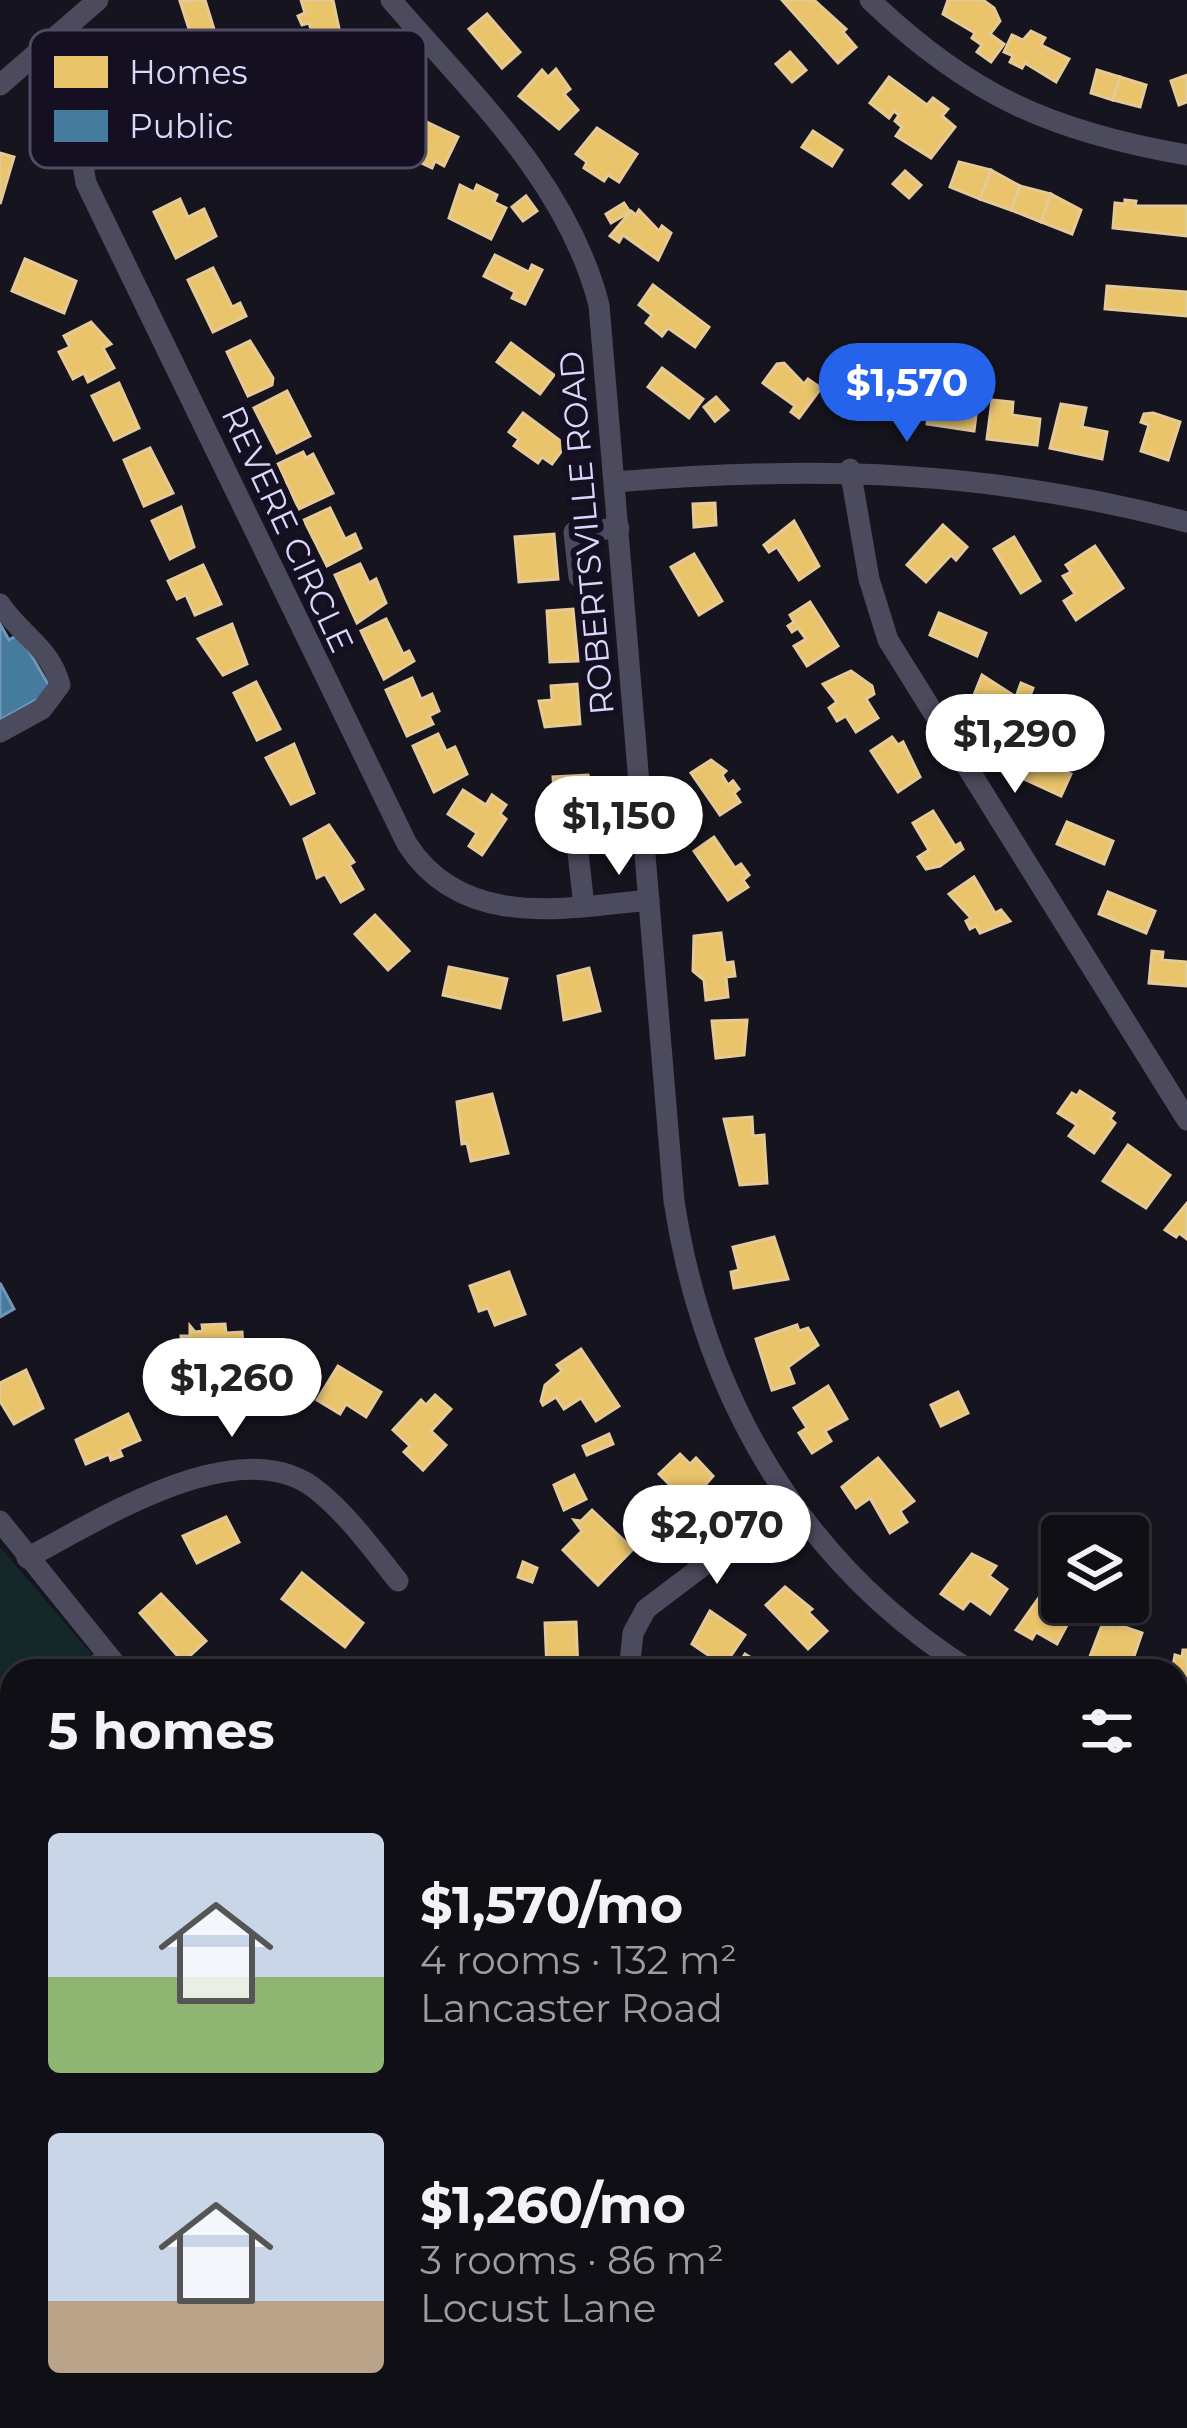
<!DOCTYPE html>
<html lang="en">
<head>
<meta charset="utf-8">
<style>
	body { margin:0; font-family:Montserrat,sans-serif; background:#19181f; color:#f1f3f6; height:100vh; display:flex; flex-direction:column; font-size:45px; white-space:nowrap }
	* { box-sizing:border-box; margin:0 }
	p { font-size:39px; color:#9c9ca1 }
	.icon { flex:none; width:66px; height:66px; fill:none; stroke:currentColor; stroke-width:2; stroke-linecap:round; stroke-linejoin:round }
	.map { position:relative; flex:1; overflow:hidden }
	.side { position:absolute; left:0px; top:1659px; width:1188px; height:771px; display:flex; flex-direction:column; background:#100f16; border-radius:36px 36px 0 0; box-shadow:0 3px 9px #0004,0 0 0 3px #302f35 }
	.side>* { flex:none }
	.controls { position:absolute; left:1041px; top:1515px; display:grid; gap:24px }
	.controls a { display:grid; place-items:center; width:108px; height:108px; border-radius:12px; background:#100f16; box-shadow:0 3px 9px #0004,0 0 0 3px #302f35; font-size:60px }
	.price { position:absolute; translate:-50% -102px; padding:0 27px; border-radius:42px; background:#fff; color:#222; font-size:39px; line-height:78px; filter:drop-shadow(0 3px 6px #0008) }
	.price::after { content:''; position:absolute; left:50%; top:72px; width:36px; height:27px; margin-left:-18px; background:inherit; clip-path:polygon(0 0,100% 0,50% 100%) }
	.price.on { background:#2563eb; color:#fff }
	ul { padding:0; list-style:none }
	li { display:flex; align-items:center; gap:36px; height:300px; padding:0 48px }
	li span { display:grid; place-items:center; flex:none; width:336px; height:240px; border-radius:12px; color:#555 }
	li>.icon { margin-inline-start:auto }
	span .icon { width:144px; height:144px; fill:#fffc; stroke-width:1 }
	li b { font-size:51px }
	h2 { display:flex; justify-content:space-between; align-items:center; height:144px; padding:0 48px; font-size:51px }
	.map>svg:first-child { display:block }
	.green { fill:#14282a }
	.forest { fill:url(#forest-firs) }
	.homes { fill:#e9c46a; stroke:#e5c996; stroke-width:3 }
	.public { fill:#457b9d; stroke:#7296b9; stroke-width:3 }
	.lines { fill:none; stroke-linecap:round; stroke-linejoin:round }
	.minor { stroke:#4c4a5d; stroke-width:21 }
	.labels { text-anchor:middle; dominant-baseline:central; stroke-width:12; stroke-linejoin:round; paint-order:stroke }
	.street-label { font-size:33px; fill:#dcd6fb; stroke:#141022 }
	.key { fill:#141022; stroke:#504b63; stroke-width:3 }
	.key-label { font-size:33px; fill:#dcd6fb }
</style>
</head>
<body>
<div class="map">
<svg width="1187" height="2428" viewBox="0 0 1187 2428">
	<defs>
		<pattern id="forest-firs" width="22" height="20" patternUnits="userSpaceOnUse" patternTransform="scale(3)"><rect width="22" height="20" fill="#14282a"/><path d="M5 1l3.5 6h-7zM16 11l3.5 6h-7z" fill="#36464a"/></pattern>
	</defs>
	<rect width="100%" height="100%" fill="#16141e"/>
	<path class="green" d="M0,1547L106,1671H12V1945L0,1934Z"/>
	<g class="forest">
		<path d="M0,1934L12,1945V2326L0,2308Z"/>
		<path d="M178,2418H356L346,2428H188Z"/>
	</g>
	<g class="homes">
		<path d="M205,0L222,55L200,62L194,43L187,45L184,34L190,32L180,1Z"/>
		<path d="M301,0H333L342,43L318,51L309,23L302,25L298,16L305,13Z"/>
		<path d="M782,0H814L846,29L843,32L856,47L838,63Z"/>
		<path d="M948,0H983L994,8L1000,21L990,34L1004,44L991,62L977,52L982,45L972,38L975,33L943,14Z"/>
		<path d="M487,14L520,52L502,68L469,29Z"/>
		<path d="M1031,31L1045,38L1041,45L1069,59L1056,82L1025,63L1022,68L1010,62L1013,56L1004,52L1012,35L1023,40Z"/>
		<path d="M790,52L806,70L792,82L776,64Z"/>
		<path d="M556,69L570,89L564,94L578,110L559,129L519,96L542,70L548,77Z"/>
		<path d="M1097,70L1120,77L1113,100L1091,93Z"/>
		<path d="M1187,75V102L1179,105L1171,81Z"/>
		<path d="M889,77L927,105L933,98L948,109L942,116L955,127L931,158L896,136L902,127L895,121L899,115L894,111L889,118L870,103Z"/>
		<path d="M1120,77L1146,85L1140,107L1113,100Z"/>
		<path d="M412,115L458,137L444,166L435,161L432,168L403,154L407,147L398,143Z"/>
		<path d="M597,128L637,154L619,182L608,175L604,181L584,168L587,162L576,154Z"/>
		<path d="M813,131L842,150L832,166L802,147Z"/>
		<path d="M0,153L14,157L0,204Z"/>
		<path d="M959,162L991,170L980,199L950,187Z"/>
		<path d="M991,170L1020,186L1011,210L980,199Z"/>
		<path d="M905,171L921,185L909,198L893,184Z"/>
		<path d="M460,185L474,192L477,185L497,195L494,202L506,208L491,239L449,218Z"/>
		<path d="M1020,186L1051,194L1041,222L1011,210Z"/>
		<path d="M1051,194L1081,210L1072,234L1041,222Z"/>
		<path d="M526,196L537,211L523,221L512,207Z"/>
		<path d="M180,199L188,217L204,209L216,236L176,258L154,212Z"/>
		<path d="M1125,200L1136,201L1135,206H1187V236L1113,228L1115,203L1125,204Z"/>
		<path d="M624,203L630,212L611,223L606,214Z"/>
		<path d="M639,210L659,231L662,226L671,233L658,260L623,235L619,242L610,236L631,211L636,215Z"/>
		<path d="M495,255L529,272L532,265L542,270L525,304L512,298L515,292L484,276Z"/>
		<path d="M25,259L76,281L64,313L12,291Z"/>
		<path d="M213,268L232,307L240,303L246,316L213,332L188,280Z"/>
		<path d="M653,285L709,327L695,347L668,328L662,336L646,323L652,315L639,305Z"/>
		<path d="M1107,286L1187,292V316L1105,309Z"/>
		<path d="M91,322L111,344L103,348L114,368L88,382L84,373L73,379L59,352L70,347L64,336Z"/>
		<path d="M250,341L273,378L272,385L248,396L227,352Z"/>
		<path d="M511,343L554,375L540,394L497,362Z"/>
		<path d="M784,363L804,384L808,379L821,388L799,418L791,412L795,406L763,383L777,364Z"/>
		<path d="M662,368L703,399L689,418L648,387Z"/>
		<path d="M119,383L139,428L114,440L92,396Z"/>
		<path d="M848,389L896,391L895,415L847,413Z"/>
		<path d="M287,391L310,436L277,453L254,408Z"/>
		<path d="M716,397L728,410L715,421L704,407Z"/>
		<path d="M930,400L977,407L974,431L927,424Z"/>
		<path d="M992,400L1013,402L1012,415L1040,419L1037,445L987,439Z"/>
		<path d="M1061,404L1086,408L1082,427L1107,432L1102,459L1050,448Z"/>
		<path d="M523,413L566,445L552,464L542,457L538,463L514,446L519,439L509,432Z"/>
		<path d="M1153,413L1180,422L1168,460L1141,451L1149,425L1141,422L1144,414Z"/>
		<path d="M150,448L173,493L144,506L124,460Z"/>
		<path d="M303,452L306,458L313,454L333,493L299,509L278,464Z"/>
		<path d="M715,503L716,525L694,527L693,504Z"/>
		<path d="M181,507L194,547L170,559L152,521Z"/>
		<path d="M330,508L345,539L355,534L361,548L327,566L304,520Z"/>
		<path d="M794,521L819,566L799,580L777,547L769,552L764,545Z"/>
		<path d="M943,525L967,547L956,560L951,555L926,582L907,565Z"/>
		<path d="M554,534L558,579L519,582L515,537Z"/>
		<path d="M1014,537L1040,581L1021,593L994,549Z"/>
		<path d="M1095,546L1123,588L1076,620L1064,601L1075,594L1063,576L1071,572L1066,565Z"/>
		<path d="M694,554L722,601L699,615L671,567Z"/>
		<path d="M360,564L369,583L376,579L386,603L357,623L335,575Z"/>
		<path d="M203,565L221,604L195,615L186,595L177,599L168,581Z"/>
		<path d="M810,602L838,646L807,666L794,646L806,639L798,628L792,632L788,626L794,622L790,615Z"/>
		<path d="M573,609L578,661L550,662L547,611Z"/>
		<path d="M939,613L986,633L977,656L930,635Z"/>
		<path d="M386,619L403,654L409,651L414,661L384,679L361,631Z"/>
		<path d="M232,624L247,664L223,675L198,639Z"/>
		<path d="M851,671L872,686L874,694L866,699L878,718L856,732L846,716L837,721L829,708L837,702L823,684Z"/>
		<path d="M982,675L1016,697L1021,683L1033,688L1019,724L1000,723L1002,718L970,705Z"/>
		<path d="M412,678L421,699L432,694L439,711L429,716L433,724L407,736L386,690Z"/>
		<path d="M256,682L280,729L257,740L234,693Z"/>
		<path d="M577,684L580,724L545,727L539,701L552,700L551,686Z"/>
		<path d="M438,734L446,751L455,747L467,774L434,792L413,746Z"/>
		<path d="M892,737L898,745L903,742L920,777L898,792L871,751Z"/>
		<path d="M294,744L314,793L291,804L266,758Z"/>
		<path d="M1024,754L1071,774L1061,796L1015,775Z"/>
		<path d="M711,760L726,771L722,775L728,785L733,781L739,789L734,793L740,802L720,815L691,773Z"/>
		<path d="M588,775L596,800L623,799L624,804L596,805L591,831L557,833L553,777Z"/>
		<path d="M463,790L486,805L492,795L506,805L500,814L506,819L482,855L469,846L477,833L448,814Z"/>
		<path d="M933,811L955,846L960,843L963,849L940,866L926,869L918,857L929,850L913,823Z"/>
		<path d="M1067,822L1113,841L1104,864L1057,844Z"/>
		<path d="M329,825L354,862L349,865L363,889L341,902L325,874L317,878L304,839Z"/>
		<path d="M714,837L735,868L741,864L749,875L743,880L748,887L728,900L694,851Z"/>
		<path d="M974,877L995,913L1001,910L1010,921L980,933L976,926L970,929L966,921L971,918L949,894Z"/>
		<path d="M1108,892L1155,911L1146,933L1099,914Z"/>
		<path d="M375,915L409,951L388,970L355,934Z"/>
		<path d="M721,933L725,963L733,962L735,976L726,977L728,997L706,1000L704,980L693,971L694,936Z"/>
		<path d="M1152,951L1163,952L1162,960L1187,962V986L1149,983Z"/>
		<path d="M449,967L507,979L500,1008L443,995Z"/>
		<path d="M589,968L600,1011L564,1020L558,976Z"/>
		<path d="M747,1020L744,1055L716,1058L712,1021Z"/>
		<path d="M1080,1091L1114,1113L1110,1119L1115,1123L1094,1153L1069,1136L1077,1125L1058,1113L1072,1093L1077,1096Z"/>
		<path d="M492,1094L508,1153L471,1161L467,1143L462,1144L457,1102Z"/>
		<path d="M752,1117L753,1136L764,1135L767,1183L740,1185L724,1119Z"/>
		<path d="M1128,1145L1170,1175L1146,1208L1103,1181Z"/>
		<path d="M1187,1203V1239L1179,1233L1176,1237L1165,1230Z"/>
		<path d="M774,1237L788,1279L734,1288L731,1272L739,1270L733,1247Z"/>
		<path d="M509,1272L525,1314L495,1325L488,1308L479,1311L470,1286Z"/>
		<path d="M225,1324L226,1333L242,1332L244,1357L183,1361L181,1336H190V1326L195,1332L203,1331L202,1325Z"/>
		<path d="M797,1325L799,1331L808,1328L818,1345L788,1367L794,1383L772,1390L756,1339Z"/>
		<path d="M581,1349L619,1406L596,1421L581,1398L564,1409L556,1397L543,1405L541,1401L545,1385L562,1371L557,1365Z"/>
		<path d="M338,1366L381,1392L366,1417L346,1404L340,1414L317,1400Z"/>
		<path d="M26,1370L43,1408L14,1424L0,1401V1383Z"/>
		<path d="M828,1386L847,1419L825,1431L831,1441L812,1453L799,1433L807,1428L794,1408Z"/>
		<path d="M958,1392L968,1413L941,1426L931,1405Z"/>
		<path d="M435,1395L451,1409L431,1431L446,1445L423,1470L404,1452L410,1446L393,1430L421,1400L426,1405Z"/>
		<path d="M128,1414L140,1440L119,1449L122,1456L111,1460L109,1454L86,1464L76,1440Z"/>
		<path d="M609,1434L613,1444L587,1455L583,1446Z"/>
		<path d="M680,1454L690,1464L696,1458L713,1476L682,1512L668,1497L675,1490L659,1474Z"/>
		<path d="M878,1458L914,1501L900,1511L907,1522L890,1533L870,1498L856,1508L842,1487Z"/>
		<path d="M574,1475L586,1499L564,1510L554,1485Z"/>
		<path d="M592,1510L633,1549L598,1585L563,1550L582,1531L574,1520L581,1521Z"/>
		<path d="M226,1517L239,1542L197,1563L183,1536Z"/>
		<path d="M972,1554L996,1566L989,1576L1007,1589L990,1614L970,1600L963,1609L941,1594Z"/>
		<path d="M523,1562L537,1568L532,1582L518,1577Z"/>
		<path d="M302,1573L363,1623L345,1647L282,1599Z"/>
		<path d="M785,1587L812,1609L808,1612L827,1631L808,1649L766,1605Z"/>
		<path d="M1043,1592L1076,1608L1057,1644L1036,1632L1032,1639L1016,1630Z"/>
		<path d="M161,1594L206,1641L183,1662L140,1613Z"/>
		<path d="M710,1611L745,1635L724,1666L692,1644Z"/>
		<path d="M576,1622L578,1670L547,1671L545,1623Z"/>
		<path d="M1113,1623L1142,1633L1129,1671L1086,1667L1102,1625L1112,1628Z"/>
		<path d="M1183,1650H1187V1706L1176,1704V1671H1172L1175,1655L1182,1657Z"/>
		<path d="M745,1654L758,1662L752,1671H734Z"/>
		<path d="M1176,1834L1187,1838V1867L1176,1863Z"/>
		<path d="M1187,2051V2095L1176,2098V2054Z"/>
		<rect x="1176" y="2134" width="11" height="49"/>
		<path d="M1176,2215L1185,2216L1181,2268H1176Z"/>
		<path d="M1187,2311V2342L1176,2346V2316Z"/>
		<path d="M2,2347L12,2349V2414L0,2412Z"/>
		<path d="M91,2418H118L114,2428L89,2427Z"/>
		<path d="M698,2418H719L722,2425L678,2428Z"/>
	</g>
	<g class="public">
		<path d="M0,624L9,640L19,634L52,691L0,720Z"/>
		<path d="M0,1283L14,1309L0,1317Z"/>
	</g>
	<g class="lines">
		<g class="minor">
			<path d="M98,0L60,33L86,183L407,844C462,929 562,909 649,900"/>
			<path d="M391,0C472,94 567,181 599,305L674,1201C704,1397 801,1564 971,1671"/>
			<path d="M870,0C969,95 1052,132 1187,155"/>
			<path d="M0,85L60,33"/>
			<path d="M850,469L869,579L888,640L1187,1120"/>
			<path d="M615,482C817,465 989,470 1187,522"/>
			<path d="M579,577L574,532L619,528"/>
			<path d="M0,604C20,635 50,647 60,685L42,709L0,732"/>
			<path d="M576,835L584,906"/>
			<path d="M0,1521L121,1671"/>
			<path d="M27,1558C100,1520 242,1427 318,1491C349,1516 373,1550 398,1581"/>
			<path d="M87,1671L109,1657"/>
			<path d="M629,1671L633,1633L646,1609L787,1502"/>
			<path d="M1176,1751L1187,1754"/>
			<path d="M579,2418L585,2428"/>
			<path d="M773,2418L777,2428"/>
			<path d="M1151,2428L1168,2418"/>
		</g>
	</g>
	<g class="labels">
		<g class="street-label">
			<text transform="translate(288 529) rotate(65)">REVERE CIRCLE</text>
			<text transform="translate(586 533) rotate(-95)">ROBERTSVILLE ROAD</text>
		</g>
	</g>
	<rect x="30" y="30" width="396" height="138" rx="18" class="key"/>
	<rect x="54" y="56" width="54" height="32" fill="#e9c46a"/>
	<rect x="54" y="110" width="54" height="32" fill="#457b9d"/>
	<g class="key-label">
		<text x="129" y="84">Homes</text>
		<text x="129" y="138">Public</text>
	</g>
</svg>
<div class="controls">
<a><svg class="icon" aria-label="layers" viewBox="0 0 24 24"><path d="M12 4l9 5-9 5-9-5zM3 14l9 5 9-5"/></svg></a>
</div>
<b class="price on" style="left:907px;top:445px">$1,570</b>
<b class="price" style="left:1015px;top:796px">$1,290</b>
<b class="price" style="left:619px;top:878px">$1,150</b>
<b class="price" style="left:232px;top:1440px">$1,260</b>
<b class="price" style="left:717px;top:1587px">$2,070</b>
<section class="side">
<h2>5 homes<svg class="icon" aria-label="filters" viewBox="0 0 24 24"><path d="M4 7h16M4 17h16"/><circle cx="9" cy="7" r="2"/><circle cx="15" cy="17" r="2"/></svg></h2>
<ul>
<li><span style="background:linear-gradient(#c9d6e8 60%,#8fb573 0)"><svg class="icon" aria-label="home" viewBox="0 0 24 24"><path d="M3 11l9-7 9 7M6 9v11h12V9"/></svg></span><div><b>$1,570/mo</b><p>4 rooms · 132 m²</p><p>Lancaster Road</p></div></li>
<li><span style="background:linear-gradient(#c9d6e8 70%,#b9a48a 0)"><svg class="icon" aria-label="home" viewBox="0 0 24 24"><path d="M3 11l9-7 9 7M6 9v11h12V9"/></svg></span><div><b>$1,260/mo</b><p>3 rooms · 86 m²</p><p>Locust Lane</p></div></li>
</ul>
</section>
</div>
</body>
</html>
